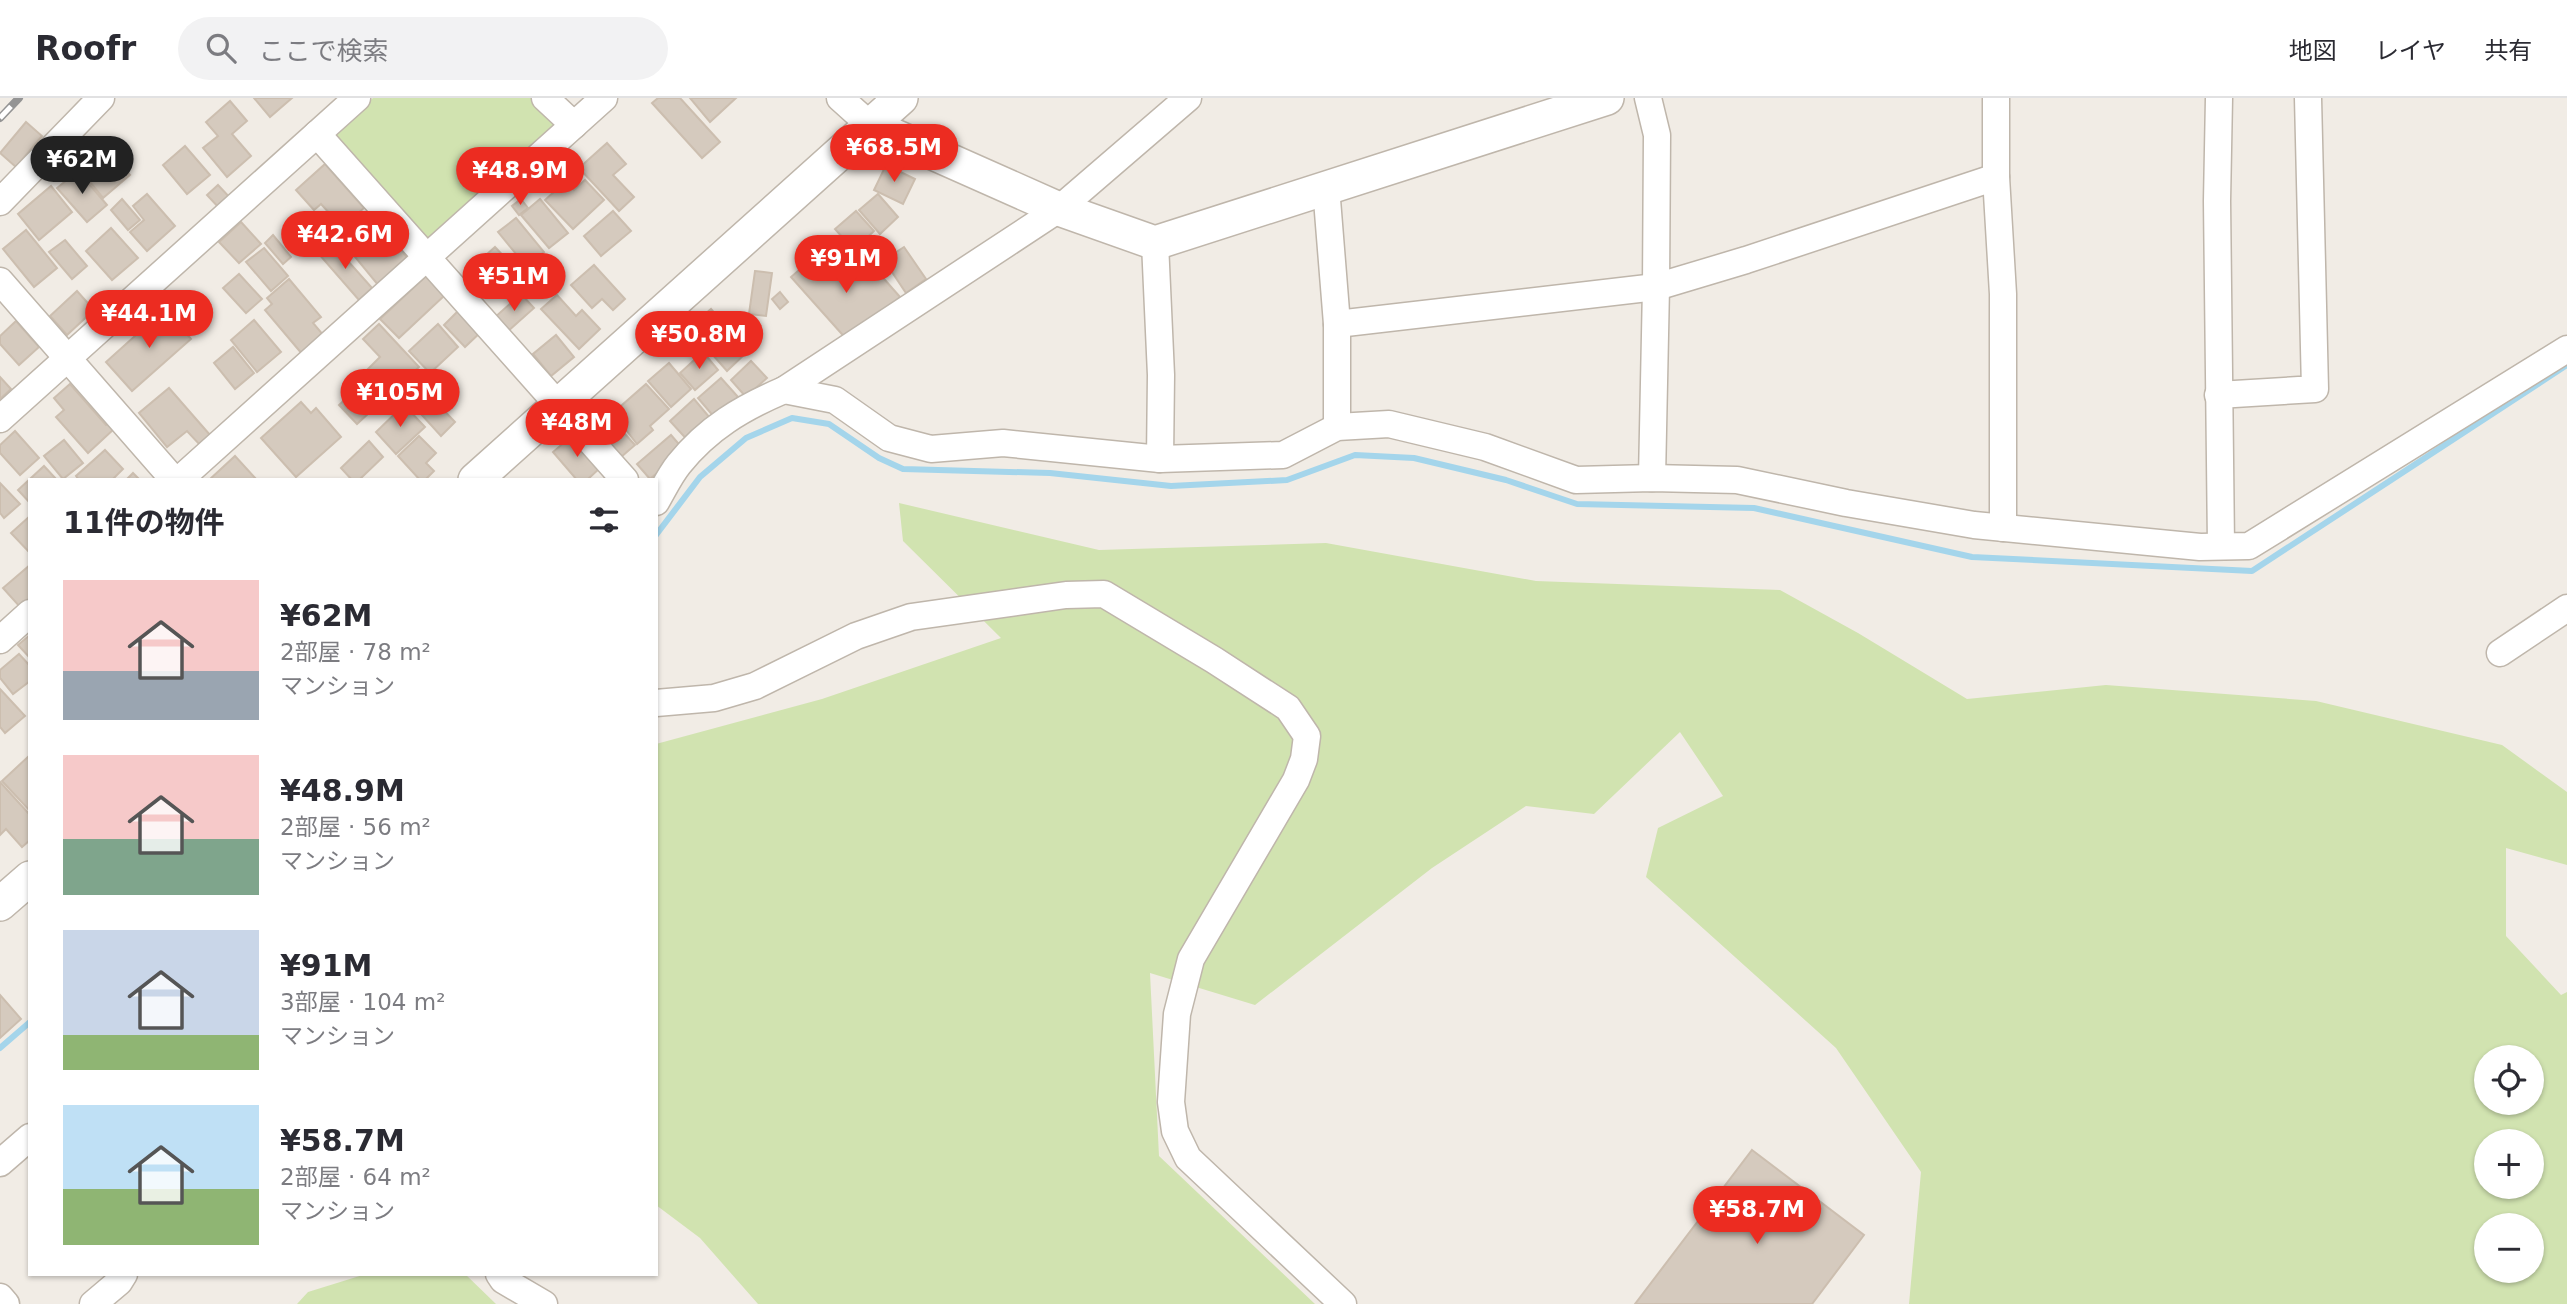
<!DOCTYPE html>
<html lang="ja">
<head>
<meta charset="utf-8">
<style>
	body { margin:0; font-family:"DejaVu Sans","Noto Sans JP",sans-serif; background:#f2f2f3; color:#2b2b33; height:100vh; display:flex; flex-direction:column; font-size:26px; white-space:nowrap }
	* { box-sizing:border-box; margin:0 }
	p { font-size:23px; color:#7c7c81 }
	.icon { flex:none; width:38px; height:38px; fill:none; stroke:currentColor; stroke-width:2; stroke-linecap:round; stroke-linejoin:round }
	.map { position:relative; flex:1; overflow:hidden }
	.sheet { position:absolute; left:28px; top:380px; width:630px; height:798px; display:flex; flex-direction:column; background:#fff; border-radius:0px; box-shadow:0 2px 5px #0004 }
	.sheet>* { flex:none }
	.controls { position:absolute; left:2474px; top:947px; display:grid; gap:14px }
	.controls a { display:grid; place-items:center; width:70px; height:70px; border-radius:50%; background:#fff; box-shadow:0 2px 5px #0004; font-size:35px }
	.price { position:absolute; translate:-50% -60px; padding:0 16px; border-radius:24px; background:#ec2c21; color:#fff; font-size:23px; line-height:46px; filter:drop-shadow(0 2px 4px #0008) }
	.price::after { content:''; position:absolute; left:50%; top:42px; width:21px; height:16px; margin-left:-10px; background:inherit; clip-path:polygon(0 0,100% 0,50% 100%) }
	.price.current { background:#222; color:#fff }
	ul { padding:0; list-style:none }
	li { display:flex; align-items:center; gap:21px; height:175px; padding:0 35px }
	li span { display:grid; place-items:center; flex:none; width:196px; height:140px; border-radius:0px; color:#555 }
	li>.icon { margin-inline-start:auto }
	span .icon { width:84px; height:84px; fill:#fffc; stroke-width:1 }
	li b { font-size:30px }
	h2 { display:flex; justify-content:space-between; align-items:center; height:84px; padding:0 35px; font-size:30px }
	header { display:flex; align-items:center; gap:42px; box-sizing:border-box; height:98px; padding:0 35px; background:#fff; border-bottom:2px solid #e1e1e2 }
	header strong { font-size:33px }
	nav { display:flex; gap:38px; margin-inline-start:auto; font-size:24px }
	.search { width:490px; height:63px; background:#f2f2f3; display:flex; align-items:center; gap:18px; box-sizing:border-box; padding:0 24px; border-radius:38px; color:#7c7c81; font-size:26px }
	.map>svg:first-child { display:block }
	.green { fill:#d1e3b0; fill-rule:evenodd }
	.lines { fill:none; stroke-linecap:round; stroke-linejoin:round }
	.stream { stroke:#a4d5eb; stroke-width:6 }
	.building { fill:#d5cabe; stroke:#ccbeaf; stroke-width:2 }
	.minor-casing { stroke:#bfb6ab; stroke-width:29 }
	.tertiary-casing { stroke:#bfb6ab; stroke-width:36 }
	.minor { stroke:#fff; stroke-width:26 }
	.tertiary { stroke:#fff; stroke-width:33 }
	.rail-casing { stroke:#949494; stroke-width:8 }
	.rail { stroke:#fff; stroke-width:5; stroke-dasharray:16; stroke-linecap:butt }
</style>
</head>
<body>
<header>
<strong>Roofr</strong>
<div class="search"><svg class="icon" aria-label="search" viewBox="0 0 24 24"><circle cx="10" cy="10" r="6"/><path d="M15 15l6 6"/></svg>ここで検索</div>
<nav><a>地図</a><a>レイヤ</a><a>共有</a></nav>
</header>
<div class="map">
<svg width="2567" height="1206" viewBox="0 0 2567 1206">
	<rect width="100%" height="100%" fill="#f1ece5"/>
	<g class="green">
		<path d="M373,0H532L553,20L555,33L437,140L423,139L335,43L336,32Z"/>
		<path d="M899,405L1099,452L1326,445L1536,483L1780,492L1858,535L1967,601L2106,587L2316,603L2502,647L2567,694V767L2506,750V838L2561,897L2567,894V1206H1909L1921,1074L1836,950L1646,779L1658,730L1723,698L1680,634L1594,716L1526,708L1432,770L1255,907L1150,875L1159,1058L1315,1206H758L700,1140L656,1107V646L822,601L1001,540L903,443ZM2487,959H2532V1004H2487ZM2487,1043H2532V1088H2487ZM2487,1127H2532V1172H2487Z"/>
		<path d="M366,1176H465L496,1206H297L308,1194Z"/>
	</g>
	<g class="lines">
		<g class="stream">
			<path d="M656,437L700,379L746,340L792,320L829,326L879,360L903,371L1050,375L1171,388L1287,382L1355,357L1414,360L1506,382L1577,406L1754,410L1972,459L2252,473L2567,267"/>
			<path d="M0,950L30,924"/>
		</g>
	</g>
	<g class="building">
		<path d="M254,0H292L270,19Z"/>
		<path d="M658,0H680L720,44L702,60L652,5Z"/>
		<path d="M690,0H736L710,24Z"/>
		<path d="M230,3L247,23L232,36L251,58L227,79L203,50L218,38L206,24Z"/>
		<path d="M26,24L42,38L16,69L0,55Z"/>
		<path d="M607,45L626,66L613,77L634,99L619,113L579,70Z"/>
		<path d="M185,48L210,77L187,96L163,67Z"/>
		<path d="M107,51L130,77L103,100L81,73Z"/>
		<path d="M325,66L364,110L342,129L321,106L314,112L296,92Z"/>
		<path d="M886,67L915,81L903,106L874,92Z"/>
		<path d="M78,73L107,107L87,124L57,90Z"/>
		<path d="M585,82L604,102L573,131L545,102L566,83L574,92Z"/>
		<path d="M218,87L233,103L222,113L207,97Z"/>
		<path d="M51,88L72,114L39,142L18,116Z"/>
		<path d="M147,96L175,128L147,153L130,134L144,122L133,108Z"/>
		<path d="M878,96L898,119L880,136L859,112Z"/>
		<path d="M122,101L140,122L128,132L111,112Z"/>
		<path d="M521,101L528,110L519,117L512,108Z"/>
		<path d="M540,101L568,135L549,150L521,117Z"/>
		<path d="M613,113L631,133L601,158L584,138Z"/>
		<path d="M856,113L874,133L854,152L835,131Z"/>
		<path d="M373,118L410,163L379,188L342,143Z"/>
		<path d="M516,120L544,154L526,168L498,134Z"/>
		<path d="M241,124L261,146L239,165L219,144Z"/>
		<path d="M111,130L138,160L112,182L86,153Z"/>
		<path d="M26,132L57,170L34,189L3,151Z"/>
		<path d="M273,137L291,159L283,166L265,145Z"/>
		<path d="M65,142L87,168L72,181L49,154Z"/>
		<path d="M331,144L372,190L359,202L318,155Z"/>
		<path d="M495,149L525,181L505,199L489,182L481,189L467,174Z"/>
		<path d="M904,149L926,181L906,195L884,162Z"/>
		<path d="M264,150L288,178L271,193L246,164Z"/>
		<path d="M821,153L848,184L870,165L900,199L849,244L791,179Z"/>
		<path d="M594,167L625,201L613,212L602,201L592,210L571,187Z"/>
		<path d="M755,173L772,175L766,218L749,216Z"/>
		<path d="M239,176L262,201L246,215L223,190Z"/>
		<path d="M426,178L444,198L399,240L380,221Z"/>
		<path d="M289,181L321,219L313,225L325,239L303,257L265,212L272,206L267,200Z"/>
		<path d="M77,193L94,212L67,237L50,218Z"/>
		<path d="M780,194L788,204L780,211L772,201Z"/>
		<path d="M521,196L534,210L507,234L494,220Z"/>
		<path d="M557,197L576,218L582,212L600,231L579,251L541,211Z"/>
		<path d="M462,209L483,232L465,249L444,227Z"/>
		<path d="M165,211L191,241L132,293L106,264Z"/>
		<path d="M711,211L727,230L706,249L689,230Z"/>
		<path d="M254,222L281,254L257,274L231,242Z"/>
		<path d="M16,223L39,249L19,267L0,246V238Z"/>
		<path d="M379,226L419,269L389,297L366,273L380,259L363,241Z"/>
		<path d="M438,226L458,249L430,275L409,253Z"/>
		<path d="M556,237L574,259L551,278L533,256Z"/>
		<path d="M732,238L746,255L727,273L712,256Z"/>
		<path d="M233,249L254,275L235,291L214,265Z"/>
		<path d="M703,254L718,272L695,292L680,275Z"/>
		<path d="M751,263L767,280L746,299L731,282Z"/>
		<path d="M669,265L691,291L671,309L648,283Z"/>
		<path d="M0,279L11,291L0,301Z"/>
		<path d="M721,280L738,299L715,320L698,300Z"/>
		<path d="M366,282L384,301L357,326L339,307Z"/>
		<path d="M70,286L106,327L109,325L114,331L88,355L56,319L64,312L54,300Z"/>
		<path d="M646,286L669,311L650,328L653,332L637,346L613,315Z"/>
		<path d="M169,290L210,337L199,346L187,333L167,349L139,315Z"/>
		<path d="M694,301L715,326L692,347L670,323Z"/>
		<path d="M435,303L455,324L441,338L421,316Z"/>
		<path d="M301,304L311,315L316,310L341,339L296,379L261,340Z"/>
		<path d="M404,307L425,329L396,356L376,334Z"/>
		<path d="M15,333L39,360L20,377L0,355V347Z"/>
		<path d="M624,335L635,347L621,359L611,347Z"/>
		<path d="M573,337L601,369L587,382H577L553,354Z"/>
		<path d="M671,337L690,359L664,369L650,381L637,366Z"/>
		<path d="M419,338L436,355L426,365L434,373L425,382H420L398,358Z"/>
		<path d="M64,342L83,365L63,381L44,358Z"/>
		<path d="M369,343L383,359L359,382H352L341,370Z"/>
		<path d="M105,352L123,371L112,382H79L76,378Z"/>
		<path d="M235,358L257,382H209Z"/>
		<path d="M44,368L57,382H30V405L18,392Z"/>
		<path d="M133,375L140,382H126Z"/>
		<path d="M0,385L20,406L4,420L0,415Z"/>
		<path d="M30,418V455L11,435Z"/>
		<path d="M30,467V501L20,509L3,490Z"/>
		<path d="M30,537V560L18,547Z"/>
		<path d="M19,556L30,568V583L13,596L0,580V572Z"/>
		<path d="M0,591L25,618L5,635L0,629Z"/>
		<path d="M30,657V713L2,683Z"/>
		<path d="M0,684L30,717V742L22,749L6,731L0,737Z"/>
		<path d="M0,897L21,921L0,940Z"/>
		<path d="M1752,1052L1864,1137L1812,1206H1635Z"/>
	</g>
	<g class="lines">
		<g class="minor-casing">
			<g id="minor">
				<path d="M545,0L574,27"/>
				<path d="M840,0L870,27"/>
				<path d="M1648,0L1657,37L1656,189L1652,380"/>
				<path d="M1996,0V79L2003,196V430"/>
				<path d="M2219,0L2217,103L2221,448"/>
				<path d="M317,36L625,382"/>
				<path d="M1326,89L1337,226V329"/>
				<path d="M0,104L101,0"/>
				<path d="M1155,145L1161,277L1160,361"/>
				<path d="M0,183L174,382"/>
				<path d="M1337,226L1656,189L1746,162L1996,79"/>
				<path d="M784,292L835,302L889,340L931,351L1003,345L1160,361L1283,357L1337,329L1389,326L1485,349L1576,382L1652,380L1737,382L1846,405L1974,427L2200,449L2249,448L2567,251"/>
				<path d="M2218,297L2315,291L2308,0"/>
				<path d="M0,321L357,0"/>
				<path d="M179,382L604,0"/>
				<path d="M656,404C663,392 670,377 679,366C708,330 742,310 784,292L1059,111L1188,0"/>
				<path d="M0,542L30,515"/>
				<path d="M2500,555L2567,510"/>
				<path d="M656,605L714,600L755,588L856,538L911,519L1066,497L1104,496L1214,562L1288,610L1307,638L1304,661L1296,682L1191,861L1177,916L1171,1004L1175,1033L1188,1060L1343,1206"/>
				<path d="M0,1065L30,1039"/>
				<path d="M499,1176L503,1182L544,1206"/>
				<path d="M0,1199L6,1206"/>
				<path d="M93,1206L119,1184L124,1176"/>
			</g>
		</g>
		<g class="tertiary-casing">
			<g id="tertiary">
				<path d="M870,27L1059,111L1155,145L1607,0"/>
				<path d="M475,382L901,0"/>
				<path d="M0,806L30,780"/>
			</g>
		</g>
		<use href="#minor" class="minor"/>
		<use href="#tertiary" class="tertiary"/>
		<g class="rail-casing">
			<path id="rail" d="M0,20L19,0"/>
		</g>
		<use href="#rail" class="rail"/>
	</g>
</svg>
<div class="controls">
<a><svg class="icon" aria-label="locate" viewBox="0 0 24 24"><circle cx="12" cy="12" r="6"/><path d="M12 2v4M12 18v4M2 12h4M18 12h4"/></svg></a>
<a>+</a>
<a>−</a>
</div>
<b class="price" style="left:894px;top:86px">¥68.5M</b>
<b class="price current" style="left:82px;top:98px">¥62M</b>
<b class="price" style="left:520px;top:109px">¥48.9M</b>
<b class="price" style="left:345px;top:173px">¥42.6M</b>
<b class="price" style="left:846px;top:197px">¥91M</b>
<b class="price" style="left:514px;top:215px">¥51M</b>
<b class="price" style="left:149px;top:252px">¥44.1M</b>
<b class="price" style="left:699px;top:273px">¥50.8M</b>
<b class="price" style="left:400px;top:331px">¥105M</b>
<b class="price" style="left:577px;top:361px">¥48M</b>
<b class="price" style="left:1757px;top:1148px">¥58.7M</b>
<section class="sheet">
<h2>11件の物件<svg class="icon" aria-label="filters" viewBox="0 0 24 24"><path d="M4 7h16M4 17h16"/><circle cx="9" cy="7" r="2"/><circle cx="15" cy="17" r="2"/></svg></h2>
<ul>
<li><span style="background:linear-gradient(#f6c9c9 65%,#9aa5b1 0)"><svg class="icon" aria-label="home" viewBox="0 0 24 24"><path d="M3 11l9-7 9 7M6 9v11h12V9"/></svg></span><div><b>¥62M</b><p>2部屋 · 78 m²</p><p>マンション</p></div></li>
<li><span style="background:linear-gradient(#f6c9c9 60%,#7fa58c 0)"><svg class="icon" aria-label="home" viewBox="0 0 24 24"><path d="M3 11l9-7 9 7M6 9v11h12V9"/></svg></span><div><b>¥48.9M</b><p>2部屋 · 56 m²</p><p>マンション</p></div></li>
<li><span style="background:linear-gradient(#c9d6e8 75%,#8fb573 0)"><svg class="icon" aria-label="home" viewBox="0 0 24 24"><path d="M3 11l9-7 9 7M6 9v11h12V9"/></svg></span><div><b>¥91M</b><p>3部屋 · 104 m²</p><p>マンション</p></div></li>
<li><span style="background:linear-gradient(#bfe0f5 60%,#8fb573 0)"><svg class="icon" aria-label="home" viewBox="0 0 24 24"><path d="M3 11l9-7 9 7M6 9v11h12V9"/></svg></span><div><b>¥58.7M</b><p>2部屋 · 64 m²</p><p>マンション</p></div></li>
</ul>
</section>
</div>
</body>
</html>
